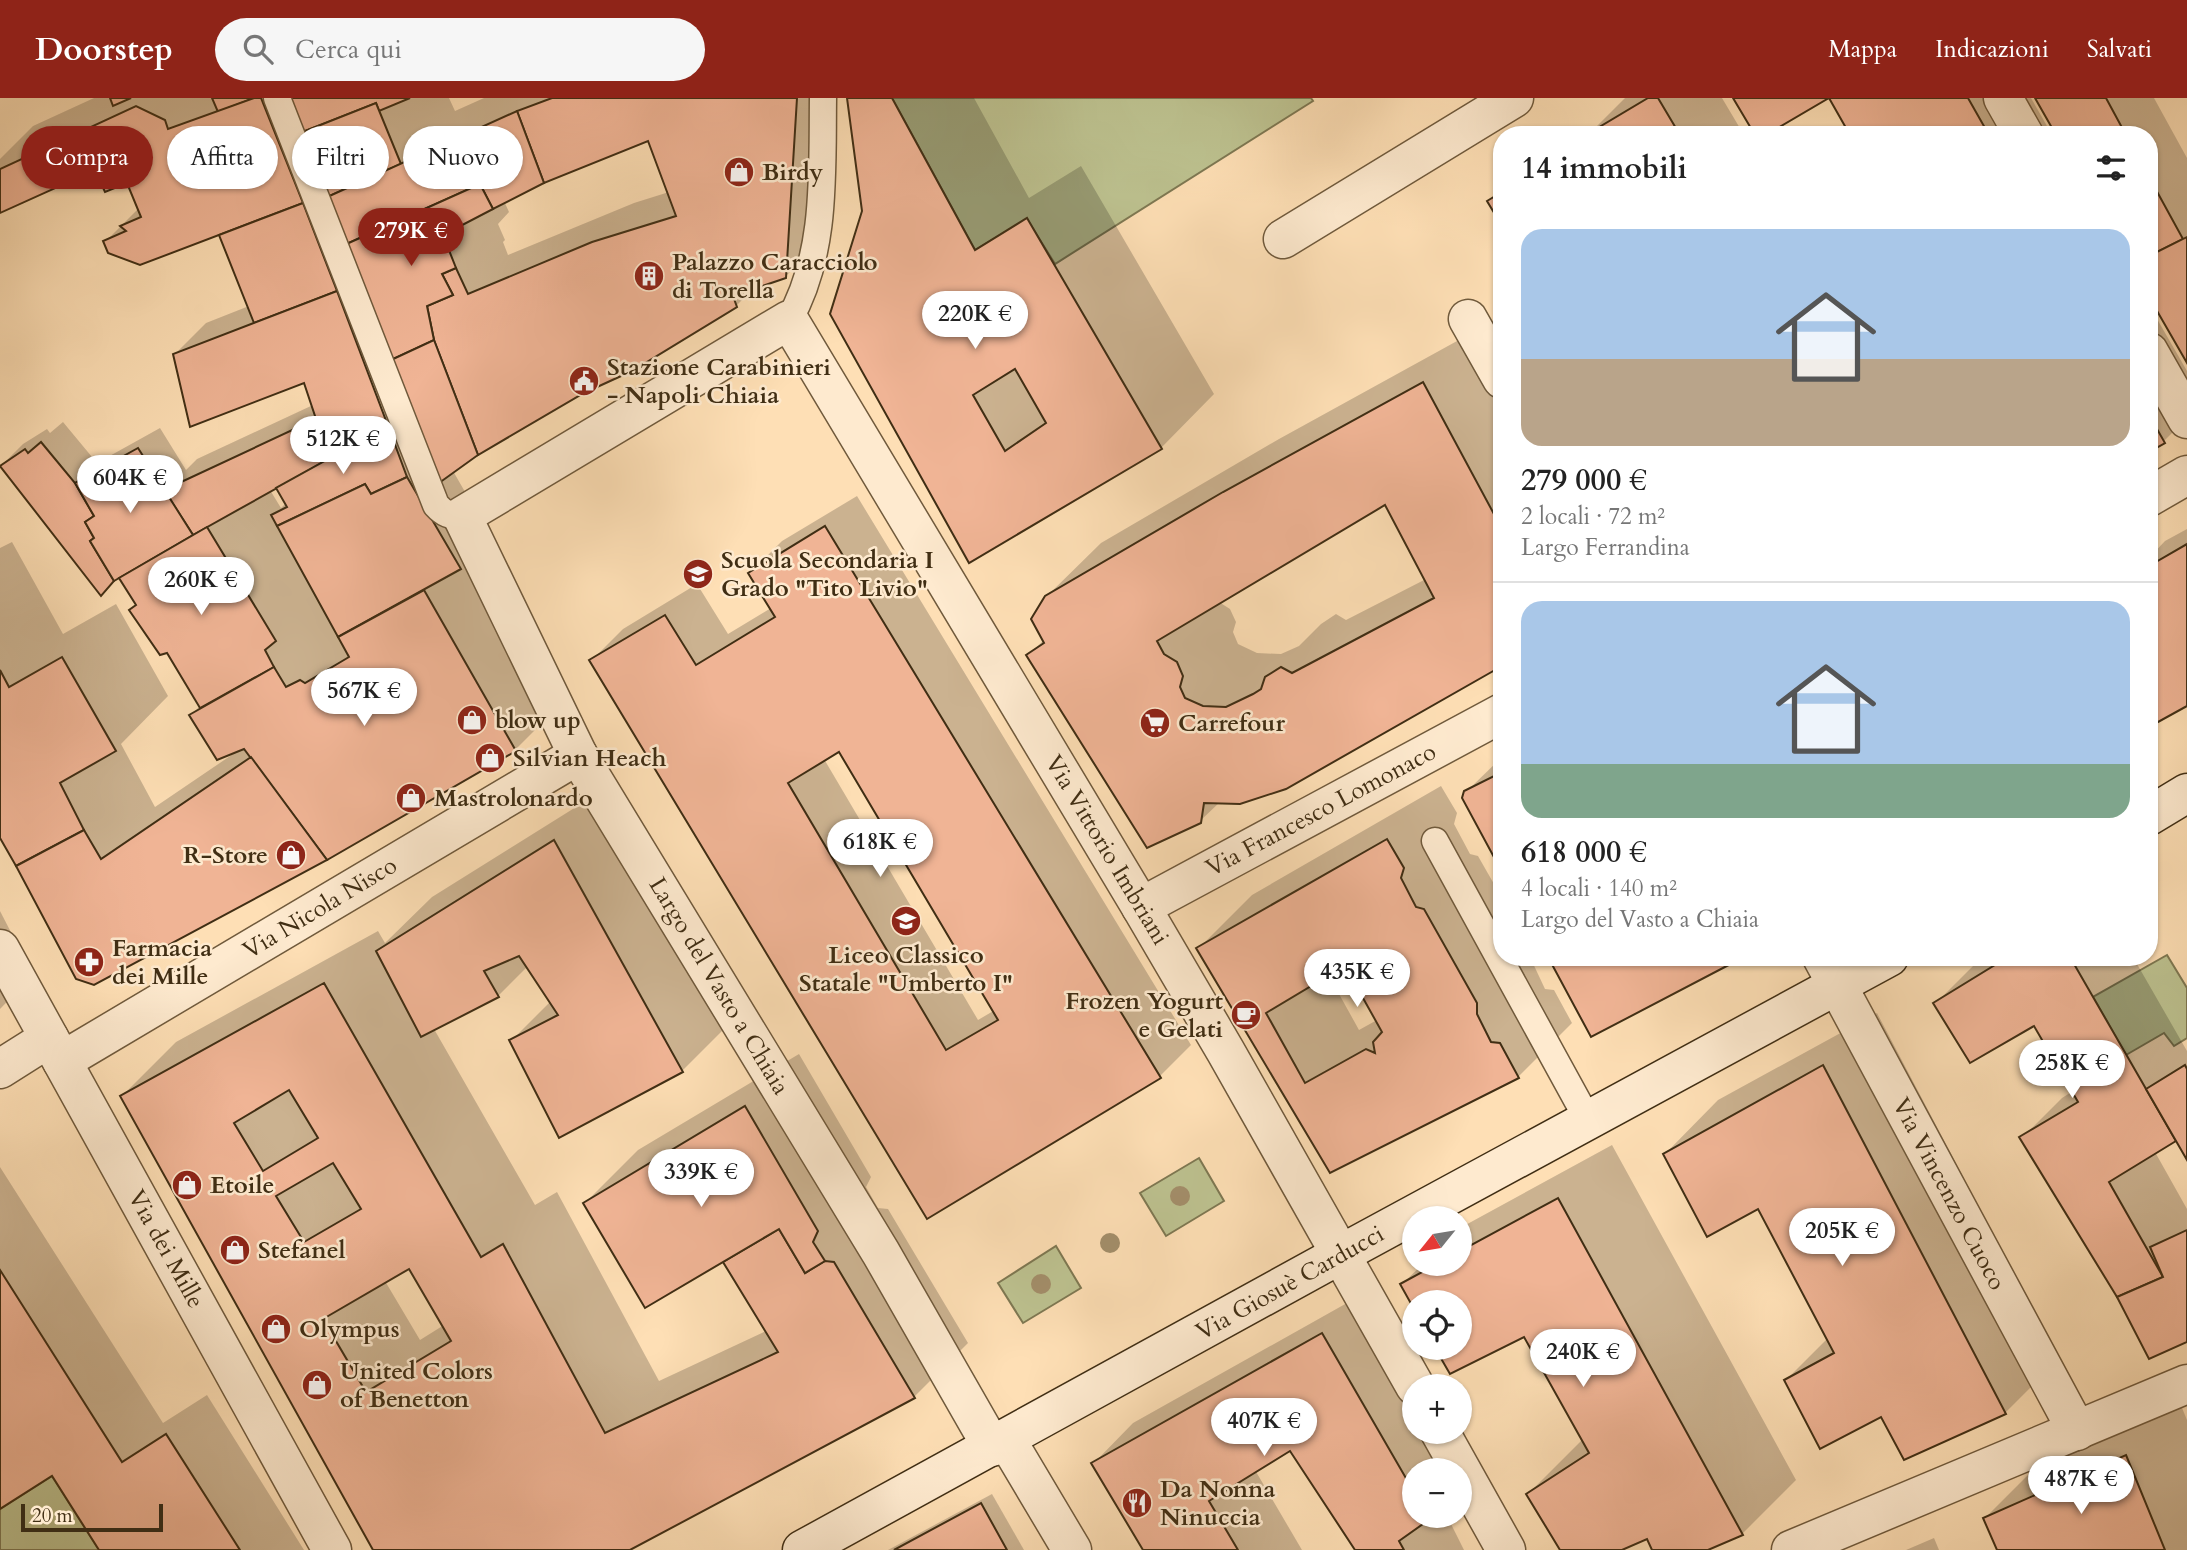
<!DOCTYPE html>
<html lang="it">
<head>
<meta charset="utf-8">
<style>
	body { margin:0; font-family:Cardo,serif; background:#f6f6f6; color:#222; height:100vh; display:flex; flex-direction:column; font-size:26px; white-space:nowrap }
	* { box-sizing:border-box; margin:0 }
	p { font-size:23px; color:#767676 }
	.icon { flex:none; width:38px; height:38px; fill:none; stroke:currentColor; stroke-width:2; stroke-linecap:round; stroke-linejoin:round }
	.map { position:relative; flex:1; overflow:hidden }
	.panel { position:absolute; left:1493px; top:28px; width:665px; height:840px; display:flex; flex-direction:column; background:#fff; border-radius:28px; box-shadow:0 2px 5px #0004 }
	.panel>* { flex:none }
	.hud { position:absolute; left:21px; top:28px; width:665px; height:63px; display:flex; gap:14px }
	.needle { width:46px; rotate:240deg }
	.tools { position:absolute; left:1402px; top:1108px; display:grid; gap:14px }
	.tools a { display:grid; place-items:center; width:70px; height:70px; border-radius:50%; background:#fff; box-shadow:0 2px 5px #0004; font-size:35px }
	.scale { position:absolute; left:21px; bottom:18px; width:142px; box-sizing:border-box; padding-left:7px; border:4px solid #402e14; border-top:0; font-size:19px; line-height:24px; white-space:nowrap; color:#402e14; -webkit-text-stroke:5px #feeacf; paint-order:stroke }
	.price { position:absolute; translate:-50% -60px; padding:0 16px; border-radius:24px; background:#fff; color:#222; font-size:23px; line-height:46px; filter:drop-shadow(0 2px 4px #0008) }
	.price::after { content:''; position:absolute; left:50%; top:42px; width:21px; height:16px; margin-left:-10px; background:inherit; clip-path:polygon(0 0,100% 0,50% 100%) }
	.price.on { background:#8f2418; color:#fff }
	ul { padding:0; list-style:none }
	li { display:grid; align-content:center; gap:14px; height:371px; padding:0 28px }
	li+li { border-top:2px solid #e0e0e0 }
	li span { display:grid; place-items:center; height:217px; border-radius:21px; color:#555 }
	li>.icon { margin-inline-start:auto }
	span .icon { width:126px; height:126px; fill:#fffc; stroke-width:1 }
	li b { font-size:30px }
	h2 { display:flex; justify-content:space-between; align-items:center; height:84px; padding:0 28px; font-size:30px }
	.pill { padding:0 24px; border-radius:32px; background:#fff; box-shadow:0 2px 5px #0004; font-size:24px; line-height:63px }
	.pill.on { background:#8f2418; color:#fff }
	header { display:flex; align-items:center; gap:42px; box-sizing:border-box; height:98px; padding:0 35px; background:#8f2418; color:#fff }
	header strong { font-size:33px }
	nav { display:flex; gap:38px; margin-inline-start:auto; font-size:24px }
	.search { width:490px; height:63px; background:#f6f6f6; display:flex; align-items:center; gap:18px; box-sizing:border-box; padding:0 24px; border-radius:38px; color:#767676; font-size:26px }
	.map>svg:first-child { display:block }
	.green { fill:#bdc290; stroke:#7e7852; stroke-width:2 }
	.shadow { fill:#0003; fill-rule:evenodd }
	.building { fill:#f0b495; stroke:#402e14; stroke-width:2; fill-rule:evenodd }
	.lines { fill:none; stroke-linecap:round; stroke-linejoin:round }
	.lane-casing { stroke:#705a3c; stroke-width:29 }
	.street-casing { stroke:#705a3c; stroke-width:41 }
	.secondary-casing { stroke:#402e14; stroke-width:41 }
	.lane { stroke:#feeacf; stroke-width:26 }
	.street { stroke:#feeacf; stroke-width:38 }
	.secondary { stroke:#feeacf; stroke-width:38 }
	.tree { fill:#a38e6a }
	.labels { text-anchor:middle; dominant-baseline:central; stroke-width:5; stroke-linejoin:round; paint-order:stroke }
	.poi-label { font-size:24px; font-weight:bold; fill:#402e14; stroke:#feeacf; text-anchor:start }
	.street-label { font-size:24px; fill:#402e14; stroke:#feeacf }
</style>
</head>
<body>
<header>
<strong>Doorstep</strong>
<div class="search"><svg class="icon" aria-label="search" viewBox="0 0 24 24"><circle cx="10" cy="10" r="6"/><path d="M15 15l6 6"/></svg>Cerca qui</div>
<nav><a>Mappa</a><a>Indicazioni</a><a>Salvati</a></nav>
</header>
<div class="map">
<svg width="2187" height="1452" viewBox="0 0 2187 1452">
	<rect width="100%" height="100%" fill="#fedfb5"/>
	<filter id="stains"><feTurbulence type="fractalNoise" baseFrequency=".00286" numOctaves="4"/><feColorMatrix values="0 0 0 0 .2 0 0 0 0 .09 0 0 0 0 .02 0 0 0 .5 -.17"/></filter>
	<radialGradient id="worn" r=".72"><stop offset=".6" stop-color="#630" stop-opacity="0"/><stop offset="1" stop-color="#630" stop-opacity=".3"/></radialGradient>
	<g class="green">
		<path d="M892,0H1311L1313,3L1055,166L1027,121L975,152Z"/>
		<path d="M2167,857L2187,890V940L2174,948L2164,935L2126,957L2093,899Z"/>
		<path d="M1199,1060L1224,1103L1166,1138L1140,1095Z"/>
		<path d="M1056,1148L1081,1190L1023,1225L998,1185Z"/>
		<path d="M52,1378L99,1452H0V1411Z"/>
	</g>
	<g class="shadow">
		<path d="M94,0H449L455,13L484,0H834L826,138L785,179L755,189L736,208L583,293L477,355L453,373L491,439L569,598L515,652L93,885L0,739V450L12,444L63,536L116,506L168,598L121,646L155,709L236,654L191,617L201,607L119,477L2,367L23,346L47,331L50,335L63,324L97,365L160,330L186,372L197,361L313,307L305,283L175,256L206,225L249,208L220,134L105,144L139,110L128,83L96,70L0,113V61L33,28ZM649,41L669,94L634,105L508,157L503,144L505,142L498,126L509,114L504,103L543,84ZM277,388L286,405L281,410L270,392Z"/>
		<path d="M849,0H974L1029,100L1081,68L1214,296L1161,350L970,463Z"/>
		<path d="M1625,0H1722L1744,37H1574L1586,29L1590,35Z"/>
		<path d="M1831,0H2031L2051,35L1852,37Z"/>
		<path d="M2037,0H2154L2187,60V260L2149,194V37H2059Z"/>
		<path d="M2149,207L2187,273V320L2164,343L2149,352Z"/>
		<path d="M1477,232L1502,277V566L1220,704L1200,723L1028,557L1044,542L1046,499L1101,445L1279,341ZM1385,404L1426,481L1346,522L1336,516L1321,526L1299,548L1281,556L1257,555L1238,546L1233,534L1236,524L1230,511L1219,504Z"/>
		<path d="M857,398L1191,947L1159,979L928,1119L591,563L623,531L697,486L728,536L771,510L750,475L782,443ZM840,652L995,912L978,922L824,661Z"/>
		<path d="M2187,431V606L2149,627V460L2165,443Z"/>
		<path d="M1502,659V770L1466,694Z"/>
		<path d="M1441,688L1457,715L1454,726L1470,756L1478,758L1502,800V859H1530L1545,891L1554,892L1572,925L1518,979L1331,1072L1198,851L1252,797ZM1333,873H1350L1377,922L1359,932L1328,876Z"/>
		<path d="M608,689L736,919L682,973L559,1037L511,943L551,903L528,868L498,898L434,931L535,1107L557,1094L659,1283L766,1233L723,1162L585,1105L638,1052L799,956L871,1079L866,1089L878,1110L888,1111L968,1245L914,1299L626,1452H375L122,998L176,944L378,833L385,845L432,799ZM409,1168L444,1227L420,1242L385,1183Z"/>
		<path d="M0,813L33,877L0,911Z"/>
		<path d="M1985,859H2133L2187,953V1057L2177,1040L2155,1054L2187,1111V1242L2119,1198L2022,1040L2062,1000L2073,993L2035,925L1936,905L1976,865Z"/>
		<path d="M1877,915L2059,1261L2005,1315L1904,1360L1881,1317L1786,1282L1828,1240L1759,1109L1665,1056L1718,1002Z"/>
		<path d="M1612,1047L1796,1382L1742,1436L1704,1452H1653L1648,1439L1618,1452H1562L1528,1396L1583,1341L1525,1237L1451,1274L1437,1250H1460V1204H1414V1207L1402,1186L1423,1166H1460V1130Z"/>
		<path d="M0,1069L163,1325L207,1297L304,1452H102L52,1376L0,1409Z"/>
		<path d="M1363,1196L1414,1288V1334H1442L1460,1372H1414V1418H1447L1464,1452H1357L1290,1350L1255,1372L1302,1452H1145L1093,1366L1133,1325Z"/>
		<path d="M2180,1305L2187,1322V1452H1999L1985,1420L2039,1366Z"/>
		<path d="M992,1396L1024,1452H888Z"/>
		<path d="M1934,1440L1939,1452H1906Z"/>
	</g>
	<g class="building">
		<path d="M110,0H131L113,8Z"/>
		<path d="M212,0H254L218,14Z"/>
		<path d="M254,0H261L303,105L140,167L108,155L103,143L126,133L120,128L141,119L127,85L105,94L95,72L0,115V71L136,8L165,22L168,31Z"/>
		<path d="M287,0H410L379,13L376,5L300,35Z"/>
		<path d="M552,0H797L786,180L733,198L737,209L632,273L584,295L478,357L434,242L427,208L453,197L442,176L456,170L468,196L592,144L676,118L648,43L544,85L517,13Z"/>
		<path d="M847,0H892L975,152L1027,120L1162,351L969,465L830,216L862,113ZM1015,271L1046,325L1005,353L973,297Z"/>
		<path d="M1648,0H1658L1680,37H1586Z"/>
		<path d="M1733,0H1968L1989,37H1850L1829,0L1766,37H1755Z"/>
		<path d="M2035,0H2106L2126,37H2056Z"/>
		<path d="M376,5L401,66L325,100L300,35Z"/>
		<path d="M517,13L544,85L493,111L480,86L342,148L325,100Z"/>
		<path d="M2149,79L2183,141L2149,158Z"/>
		<path d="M480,86L493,111L443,137L456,170L442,176L453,197L427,208L434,242L391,262L342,148Z"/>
		<path d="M1502,94V128L1487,103Z"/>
		<path d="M303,105L337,193L254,225L219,137Z"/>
		<path d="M2187,139V265L2149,199V158Z"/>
		<path d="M337,193L388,328L193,437L164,392L316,321L304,285L190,329L173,256Z"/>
		<path d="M434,242L478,357L439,385L391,262Z"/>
		<path d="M1423,284L1502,431V568L1286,691L1240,706L1204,705L1201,725L1147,750L1026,557L1044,545L1031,521L1045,498L1223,394ZM1385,407L1434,500L1292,575L1281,569L1265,579L1261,591L1253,596L1226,609L1203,608L1185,600L1180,589L1183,578L1177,564L1164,556L1157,543Z"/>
		<path d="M2149,317L2165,345L2149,354Z"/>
		<path d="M388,328L407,379L371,396L365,386L277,428L271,417L287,409L276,390Z"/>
		<path d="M41,344L75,385L94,418L85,424L94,440L90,443L114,483L101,498L0,368L25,351L28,355Z"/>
		<path d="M138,350L193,437L114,483L90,443L94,440L85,424L94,418L75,385Z"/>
		<path d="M407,379L461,471L338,539L277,428L365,386L371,396Z"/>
		<path d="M825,428L1161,980L927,1121L589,562L665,517L696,567L775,519L748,475ZM839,654L998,922L946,952L788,685Z"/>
		<path d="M207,429L276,543L265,552L274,569L200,610L167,555L160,557L129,512L136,507L119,480Z"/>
		<path d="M2187,446V608L2149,629V468Z"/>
		<path d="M424,492L516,653L327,762L244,651L217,662L189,617L274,569L286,589L300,582L305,585L349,559L338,539Z"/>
		<path d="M62,559L116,653L60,685L84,732L16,768L0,740V572L9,589Z"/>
		<path d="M251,659L327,762L94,887L76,881L16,768L84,732L101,761Z"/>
		<path d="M1502,674V774L1462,700L1464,693Z"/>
		<path d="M1387,741L1404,770L1401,780L1416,809L1424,811L1477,905V916L1491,944L1500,945L1519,980L1330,1075L1196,850ZM1333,875L1339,879L1349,875L1382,934L1373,944L1375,955L1366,951L1305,985L1266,915Z"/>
		<path d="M554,742L683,974L559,1040L509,942L558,917L519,858L484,873L499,899L421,939L376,853Z"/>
		<path d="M1548,859H1744L1591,939Z"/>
		<path d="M2008,859H2070L2176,1043L2109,1084L2163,1179L2117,1199L2019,1039L2078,1004L2034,928L1970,965L1933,905Z"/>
		<path d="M324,885L481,1159L503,1146L605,1335L778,1254L723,1164L779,1131L805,1175L825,1163L834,1164L915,1300L630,1452H373L120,998ZM289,992L318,1040L263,1073L234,1025ZM333,1065L361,1111L304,1144L276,1098ZM409,1171L451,1243L366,1294L323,1221Z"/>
		<path d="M1823,967L2006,1316L1904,1362L1881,1319L1820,1351L1784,1282L1834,1255L1758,1111L1707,1139L1663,1056Z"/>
		<path d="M2185,967L2187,971V1062L2146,991Z"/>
		<path d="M745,1008L818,1133L813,1144L825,1163L805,1175L779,1131L645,1210L583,1105Z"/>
		<path d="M1558,1100L1743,1437L1708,1452H1652L1647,1441L1622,1452H1560L1526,1396L1589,1355L1524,1239L1450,1276L1435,1250H1460V1204H1414V1211L1400,1186L1437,1166H1460V1153Z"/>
		<path d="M2187,1132V1244L2149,1261L2117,1199L2163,1179L2150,1149Z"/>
		<path d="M0,1172L122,1364L166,1336L240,1452H99L52,1378L0,1411Z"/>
		<path d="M1322,1235L1414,1394V1418H1428L1430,1421L1399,1443L1404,1452H1355L1290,1353L1209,1403L1238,1452H1143L1091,1365Z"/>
		<path d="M2126,1357L2165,1452H1997L1983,1420Z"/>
		<path d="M981,1405L1007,1452H894Z"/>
	</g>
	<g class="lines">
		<g class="lane-casing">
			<g id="lane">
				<path d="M277,0L436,407C444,416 450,418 462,418"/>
				<path d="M789,222C827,156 822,74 823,0"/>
				<path d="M1435,743L1588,1022"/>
			</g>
		</g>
		<g class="street-casing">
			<g id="street">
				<path d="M2003,0L2024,37"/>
				<path d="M1283,141L1514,0"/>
				<path d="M1468,221L1502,281"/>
				<path d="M2149,254L2187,321"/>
				<path d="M2149,399L2187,377"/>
				<path d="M1141,809L1502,615"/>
				<path d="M0,851L332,1452"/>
				<path d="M1822,859L2077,1333"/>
				<path d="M62,963L578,657"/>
				<path d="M0,971L49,940"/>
				<path d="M1440,1334L1506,1452"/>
				<path d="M1006,1341L1072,1452"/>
				<path d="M992,1349L881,1155L578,657L462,418L789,222L1141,809L1226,954L1415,1288"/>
				<path d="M1791,1452L2187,1286"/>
			</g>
		</g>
		<g class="secondary-casing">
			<g id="secondary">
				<path d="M2149,718L2187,695"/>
				<path d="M802,1452L1341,1156L1889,859"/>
			</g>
		</g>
		<use href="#lane" class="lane"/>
		<use href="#street" class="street"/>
		<use href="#secondary" class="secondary"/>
	</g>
	<g class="tree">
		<circle cx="1180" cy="1098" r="10"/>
		<circle cx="1110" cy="1145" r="10"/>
		<circle cx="1041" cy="1186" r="10"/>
	</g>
	<defs>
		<g id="shop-disc" transform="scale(1.575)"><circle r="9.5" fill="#8f2418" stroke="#feeacf"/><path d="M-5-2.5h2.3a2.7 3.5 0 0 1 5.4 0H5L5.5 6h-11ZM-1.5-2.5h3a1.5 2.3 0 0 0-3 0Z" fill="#fff"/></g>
		<g id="building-disc" transform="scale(1.575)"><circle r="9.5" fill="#8f2418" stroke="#feeacf"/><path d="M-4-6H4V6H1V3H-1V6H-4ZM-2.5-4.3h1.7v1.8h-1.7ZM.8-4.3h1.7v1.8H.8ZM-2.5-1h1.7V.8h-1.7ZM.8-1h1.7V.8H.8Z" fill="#fff"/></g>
		<g id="civic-disc" transform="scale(1.575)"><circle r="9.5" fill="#8f2418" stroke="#feeacf"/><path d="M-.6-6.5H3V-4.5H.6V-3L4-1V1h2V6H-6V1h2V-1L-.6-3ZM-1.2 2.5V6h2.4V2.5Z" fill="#fff"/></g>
		<g id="school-disc" transform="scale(1.575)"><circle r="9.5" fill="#8f2418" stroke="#feeacf"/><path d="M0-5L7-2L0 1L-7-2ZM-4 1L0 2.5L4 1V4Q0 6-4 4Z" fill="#fff"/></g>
		<g id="supermarket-disc" transform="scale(1.575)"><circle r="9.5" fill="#8f2418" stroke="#feeacf"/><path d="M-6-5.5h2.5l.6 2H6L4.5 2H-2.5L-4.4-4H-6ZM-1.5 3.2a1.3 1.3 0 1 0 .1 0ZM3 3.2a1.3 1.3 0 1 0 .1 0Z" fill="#fff"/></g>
		<g id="pharmacy-disc" transform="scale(1.575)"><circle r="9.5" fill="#8f2418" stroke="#feeacf"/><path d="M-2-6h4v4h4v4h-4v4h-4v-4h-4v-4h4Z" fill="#fff"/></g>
		<g id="cafe-disc" transform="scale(1.575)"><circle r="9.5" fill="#8f2418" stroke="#feeacf"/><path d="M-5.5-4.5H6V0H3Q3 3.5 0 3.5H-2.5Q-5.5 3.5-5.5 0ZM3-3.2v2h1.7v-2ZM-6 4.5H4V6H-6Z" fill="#fff"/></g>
		<g id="restaurant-disc" transform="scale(1.575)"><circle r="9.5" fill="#8f2418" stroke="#feeacf"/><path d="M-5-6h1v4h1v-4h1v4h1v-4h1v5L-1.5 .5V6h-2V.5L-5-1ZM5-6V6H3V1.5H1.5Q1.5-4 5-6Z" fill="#fff"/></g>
	</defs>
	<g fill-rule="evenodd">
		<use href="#shop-disc" x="739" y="74"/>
		<use href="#building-disc" x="649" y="178"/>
		<use href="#civic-disc" x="584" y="283"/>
		<use href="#school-disc" x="698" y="476"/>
		<use href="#shop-disc" x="472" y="622"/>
		<use href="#supermarket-disc" x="1155" y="625"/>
		<use href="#shop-disc" x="490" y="660"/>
		<use href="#shop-disc" x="411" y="700"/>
		<use href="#shop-disc" x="291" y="757"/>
		<use href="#school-disc" x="906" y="823"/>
		<use href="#pharmacy-disc" x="89" y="864"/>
		<use href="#cafe-disc" x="1246" y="917"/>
		<use href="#shop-disc" x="187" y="1087"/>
		<use href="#shop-disc" x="235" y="1152"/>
		<use href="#shop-disc" x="276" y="1231"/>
		<use href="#shop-disc" x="317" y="1287"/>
		<use href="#restaurant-disc" x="1137" y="1405"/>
	</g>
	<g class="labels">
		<g class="poi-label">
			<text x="762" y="74">Birdy</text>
			<text x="672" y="164">Palazzo Caracciolo<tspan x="672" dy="28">di Torella</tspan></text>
			<text x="607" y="269">Stazione Carabinieri<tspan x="607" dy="28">- Napoli Chiaia</tspan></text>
			<text x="721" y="462">Scuola Secondaria I<tspan x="721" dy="28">Grado "Tito Livio"</tspan></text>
			<text x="495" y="622">blow up</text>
			<text x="1178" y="625">Carrefour</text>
			<text x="513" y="660">Silvian Heach</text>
			<text x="434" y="700">Mastrolonardo</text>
			<text x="268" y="757" text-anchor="end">R-Store</text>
			<text x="112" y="850">Farmacia<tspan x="112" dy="28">dei Mille</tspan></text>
			<text x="906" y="857" text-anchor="middle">Liceo Classico<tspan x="906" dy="28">Statale "Umberto I"</tspan></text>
			<text x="1223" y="903" text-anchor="end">Frozen Yogurt<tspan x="1223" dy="28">e Gelati</tspan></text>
			<text x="210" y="1087">Etoile</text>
			<text x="258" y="1152">Stefanel</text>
			<text x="299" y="1231">Olympus</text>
			<text x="340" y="1273">United Colors<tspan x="340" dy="28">of Benetton</tspan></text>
			<text x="1160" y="1391">Da Nonna<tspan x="1160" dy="28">Ninuccia</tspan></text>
		</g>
		<g class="street-label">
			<text transform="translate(1321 712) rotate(-28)">Via Francesco Lomonaco</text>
			<text transform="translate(1107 752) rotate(59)">Via Vittorio Imbriani</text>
			<text transform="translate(320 810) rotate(-31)">Via Nicola Nisco</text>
			<text transform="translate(719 888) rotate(59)">Largo del Vasto a Chiaia</text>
			<text transform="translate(1949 1096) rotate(62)">Via Vincenzo Cuoco</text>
			<text transform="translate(166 1151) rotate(61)">Via dei Mille</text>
			<text transform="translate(1290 1185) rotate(-29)">Via Giosuè Carducci</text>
		</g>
	</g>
	<rect width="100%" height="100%" filter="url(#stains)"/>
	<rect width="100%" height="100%" fill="url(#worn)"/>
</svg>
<div class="tools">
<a><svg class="needle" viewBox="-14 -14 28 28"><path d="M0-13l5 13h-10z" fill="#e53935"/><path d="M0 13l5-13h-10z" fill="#767676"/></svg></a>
<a><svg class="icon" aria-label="locate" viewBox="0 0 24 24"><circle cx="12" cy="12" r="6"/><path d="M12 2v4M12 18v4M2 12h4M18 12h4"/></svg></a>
<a>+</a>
<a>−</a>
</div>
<div class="scale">20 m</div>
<b class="price on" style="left:411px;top:170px">279K €</b>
<b class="price" style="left:975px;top:253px">220K €</b>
<b class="price" style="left:343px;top:378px">512K €</b>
<b class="price" style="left:130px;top:417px">604K €</b>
<b class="price" style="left:201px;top:519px">260K €</b>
<b class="price" style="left:364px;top:630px">567K €</b>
<b class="price" style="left:880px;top:781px">618K €</b>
<b class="price" style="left:1357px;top:911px">435K €</b>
<b class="price" style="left:2072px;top:1002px">258K €</b>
<b class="price" style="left:701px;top:1111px">339K €</b>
<b class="price" style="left:1842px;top:1170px">205K €</b>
<b class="price" style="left:1583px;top:1291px">240K €</b>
<b class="price" style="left:1264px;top:1360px">407K €</b>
<b class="price" style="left:2081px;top:1418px">487K €</b>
<div class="hud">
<a class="pill on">Compra</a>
<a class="pill">Affitta</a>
<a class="pill">Filtri</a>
<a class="pill">Nuovo</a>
</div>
<section class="panel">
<h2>14 immobili<svg class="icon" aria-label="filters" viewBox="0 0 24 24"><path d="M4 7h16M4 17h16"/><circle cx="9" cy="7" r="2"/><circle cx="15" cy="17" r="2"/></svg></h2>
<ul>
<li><span style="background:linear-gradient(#a9c7e8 60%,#b9a48a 0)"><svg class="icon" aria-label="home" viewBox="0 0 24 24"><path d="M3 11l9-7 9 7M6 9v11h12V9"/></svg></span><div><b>279 000 €</b><p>2 locali · 72 m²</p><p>Largo Ferrandina</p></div></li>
<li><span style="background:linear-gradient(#a9c7e8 75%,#7fa58c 0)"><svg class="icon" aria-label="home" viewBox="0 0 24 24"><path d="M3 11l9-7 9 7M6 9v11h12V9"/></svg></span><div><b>618 000 €</b><p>4 locali · 140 m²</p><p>Largo del Vasto a Chiaia</p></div></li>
</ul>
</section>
</div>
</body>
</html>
